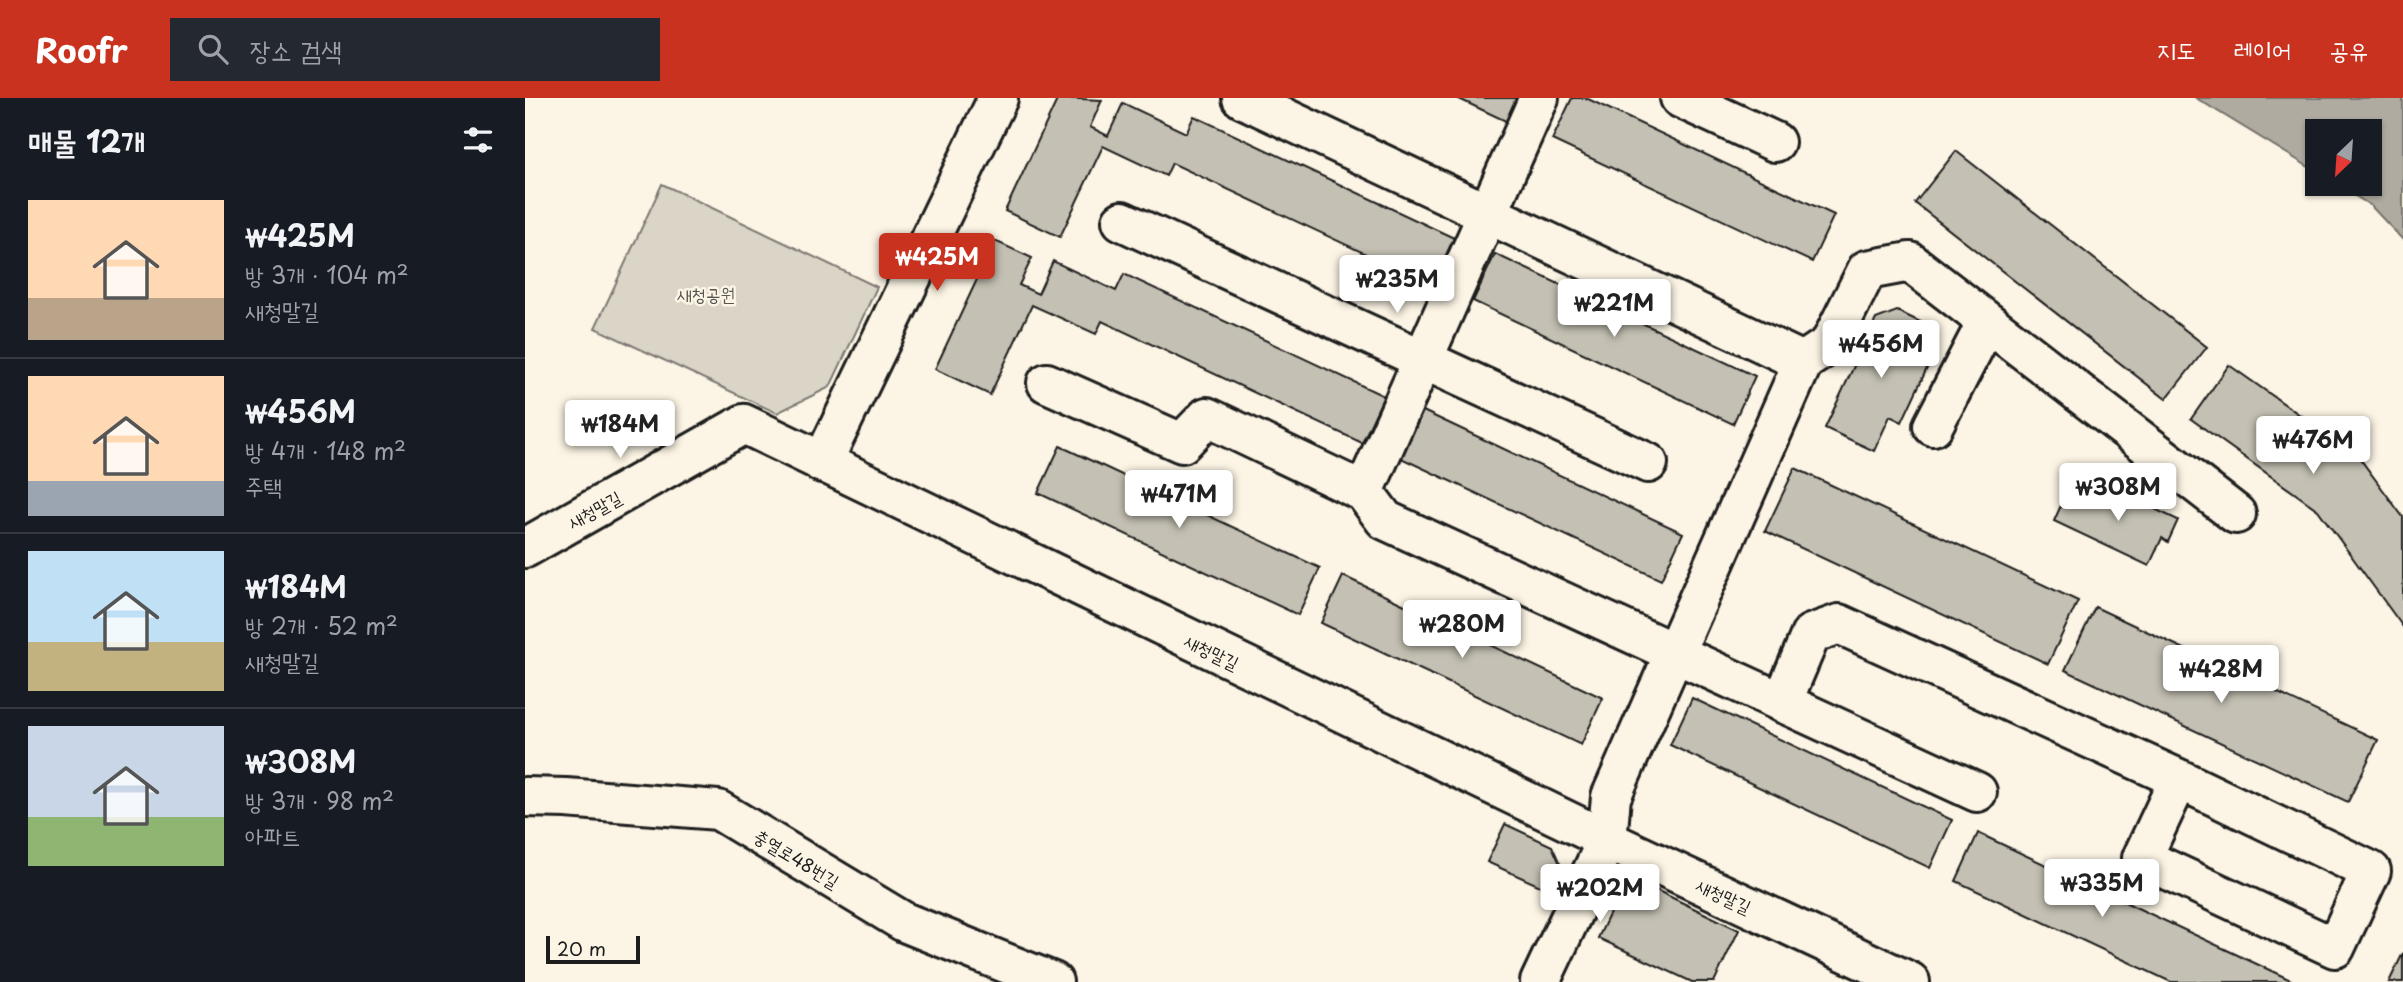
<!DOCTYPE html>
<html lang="ko">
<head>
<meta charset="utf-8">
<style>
	body { margin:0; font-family:"Playpen Sans","Poor Story",sans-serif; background:#242831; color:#f1f3f6; height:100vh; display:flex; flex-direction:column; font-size:26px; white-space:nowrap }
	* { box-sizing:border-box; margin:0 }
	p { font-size:23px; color:#9ea1a6 }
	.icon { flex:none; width:38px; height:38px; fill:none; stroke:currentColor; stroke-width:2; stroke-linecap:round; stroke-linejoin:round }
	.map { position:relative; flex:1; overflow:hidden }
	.details { display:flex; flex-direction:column; background:#171b24; width:525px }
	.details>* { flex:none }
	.needle { width:46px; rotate:205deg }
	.buttons { position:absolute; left:1780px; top:21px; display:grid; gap:14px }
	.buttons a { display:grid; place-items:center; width:77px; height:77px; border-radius:0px; background:#171b24; box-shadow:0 2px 5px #0004; font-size:35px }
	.scale { position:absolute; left:21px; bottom:18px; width:94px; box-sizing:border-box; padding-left:7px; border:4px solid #1c1c1c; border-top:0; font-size:19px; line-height:24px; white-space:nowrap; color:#1c1c1c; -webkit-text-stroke:5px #fcf5e5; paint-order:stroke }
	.price { position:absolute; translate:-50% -60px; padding:0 16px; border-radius:7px; background:#fff; color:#222; font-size:23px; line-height:46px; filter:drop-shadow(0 2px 4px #0008) }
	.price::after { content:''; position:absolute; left:50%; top:42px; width:21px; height:16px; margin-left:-10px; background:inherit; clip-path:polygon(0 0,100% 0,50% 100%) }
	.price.current { background:#c8321e; color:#fff }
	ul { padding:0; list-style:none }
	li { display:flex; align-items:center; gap:21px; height:175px; padding:0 28px }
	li+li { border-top:2px solid #363941 }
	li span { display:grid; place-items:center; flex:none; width:196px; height:140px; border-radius:0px; color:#555 }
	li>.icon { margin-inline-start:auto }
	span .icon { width:84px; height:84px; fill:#fffc; stroke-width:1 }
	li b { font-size:30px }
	h2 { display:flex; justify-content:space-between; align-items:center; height:84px; padding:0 28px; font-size:30px }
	header { display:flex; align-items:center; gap:42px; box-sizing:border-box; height:98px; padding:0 35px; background:#c8321e; color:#fff }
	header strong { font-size:33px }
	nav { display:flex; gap:38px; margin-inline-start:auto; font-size:24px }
	.search { width:490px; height:63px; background:#242831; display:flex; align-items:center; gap:18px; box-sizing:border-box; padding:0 24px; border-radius:0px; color:#9ea1a6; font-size:26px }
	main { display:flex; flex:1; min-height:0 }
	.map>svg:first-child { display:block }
	.green { fill:#dbd5c8; stroke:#7c7872; stroke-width:2 }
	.water { fill:#b0aba1; stroke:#75726c; stroke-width:2 }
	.building { fill:#c4c0b3; stroke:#1c1c1c; stroke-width:2 }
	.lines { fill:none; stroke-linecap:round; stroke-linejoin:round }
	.minor-casing { stroke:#1c1c1c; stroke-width:44 }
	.minor { stroke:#fcf5e5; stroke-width:38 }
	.labels { text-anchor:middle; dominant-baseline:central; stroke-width:5; stroke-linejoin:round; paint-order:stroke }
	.park-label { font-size:18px; fill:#555450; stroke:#fcf5e5 }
	.street-label { font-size:18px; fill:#1c1c1c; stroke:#fcf5e5 }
</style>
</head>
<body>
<header>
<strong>Roofr</strong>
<div class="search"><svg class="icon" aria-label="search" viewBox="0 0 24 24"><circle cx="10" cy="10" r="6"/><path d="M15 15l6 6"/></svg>장소 검색</div>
<nav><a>지도</a><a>레이어</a><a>공유</a></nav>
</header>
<main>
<section class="details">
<h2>매물 12개<svg class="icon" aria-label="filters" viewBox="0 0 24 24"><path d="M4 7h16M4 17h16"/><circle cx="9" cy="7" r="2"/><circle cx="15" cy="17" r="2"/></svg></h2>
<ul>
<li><span style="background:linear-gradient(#ffd9b3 70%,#b9a48a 0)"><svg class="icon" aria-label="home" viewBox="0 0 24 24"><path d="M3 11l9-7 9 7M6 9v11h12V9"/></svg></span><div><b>₩425M</b><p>방 3개 · 104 m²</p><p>새청말길</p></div></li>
<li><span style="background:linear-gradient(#ffd9b3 75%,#9aa5b1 0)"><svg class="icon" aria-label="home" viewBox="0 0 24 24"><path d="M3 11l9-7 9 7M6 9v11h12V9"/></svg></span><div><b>₩456M</b><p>방 4개 · 148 m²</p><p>주택</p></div></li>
<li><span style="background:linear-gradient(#bfe0f5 65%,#c2b280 0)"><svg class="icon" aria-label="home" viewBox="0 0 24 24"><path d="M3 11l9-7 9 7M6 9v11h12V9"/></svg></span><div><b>₩184M</b><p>방 2개 · 52 m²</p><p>새청말길</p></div></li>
<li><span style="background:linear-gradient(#c9d6e8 65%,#8fb573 0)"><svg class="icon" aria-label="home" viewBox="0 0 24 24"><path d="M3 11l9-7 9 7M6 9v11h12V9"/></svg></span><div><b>₩308M</b><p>방 3개 · 98 m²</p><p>아파트</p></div></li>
</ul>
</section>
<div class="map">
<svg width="1878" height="884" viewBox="0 0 1878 884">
	<rect width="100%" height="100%" fill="#fcf5e5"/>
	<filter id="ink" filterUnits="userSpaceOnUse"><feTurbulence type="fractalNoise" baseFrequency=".0143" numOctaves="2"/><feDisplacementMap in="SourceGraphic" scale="14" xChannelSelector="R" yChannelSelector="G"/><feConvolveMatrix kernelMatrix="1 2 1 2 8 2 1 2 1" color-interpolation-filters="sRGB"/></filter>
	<g filter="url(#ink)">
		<path class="green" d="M137,86L352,189L305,289L252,315L70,230Z"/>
		<path class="water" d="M1671,0H1878V142L1845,107L1810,86H1844V33H1792V74Z"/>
		<g class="building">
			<path d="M533,0L577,2L565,29L583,38L598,5L661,35L669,18L929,140L907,187L647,65L641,78L578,48L535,139L480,113Z"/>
			<path d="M932,0H999L987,26Z"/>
			<path d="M1047,0H1061L1309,117L1287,164L1027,42Z"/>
			<path d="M1431,53L1682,249L1641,301L1390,105Z"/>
			<path d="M470,143L507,160L494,187L513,196L528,163L591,193L599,176L859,298L837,345L577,223L571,236L507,207L465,297L410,271Z"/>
			<path d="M970,156L1230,278L1208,326L948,203Z"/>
			<path d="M1372,213L1406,229L1392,261L1404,266L1377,324L1365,318L1349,353L1300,330L1351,221Z"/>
			<path d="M1704,267L1833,358L1878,419V529L1793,412L1666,321Z"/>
			<path d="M898,313L1158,435L1136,482L876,360Z"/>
			<path d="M535,348L795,470L773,517L513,395Z"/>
			<path d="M1270,370L1553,503L1523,566L1240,433Z"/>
			<path d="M1577,386L1653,422L1643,444L1637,440L1624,468L1529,423L1541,396L1567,408Z"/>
			<path d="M818,478L1078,600L1056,647L796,525Z"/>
			<path d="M1570,509L1853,642L1823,704L1540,572Z"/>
			<path d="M1167,600L1427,722L1405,770L1145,647Z"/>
			<path d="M980,726L1027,748L1046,790L1042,800L962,764Z"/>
			<path d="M1453,735L1770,884H1646L1431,783Z"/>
			<path d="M1129,791L1214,832L1189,884H1167L1073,840L1090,804Z"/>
			<path d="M1878,855V884H1864Z"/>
		</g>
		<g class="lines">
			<g class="minor-casing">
				<g id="minor">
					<path d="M717,0L1278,264"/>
					<path d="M1155,0L1250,44"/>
					<path d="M597,123L1123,365"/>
					<path d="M522,285L657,345L682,319L839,394L860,422L1452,694"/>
					<path d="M1408,328L1462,224"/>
					<path d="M297,365L473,0"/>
					<path d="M839,394L1014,0"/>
					<path d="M0,450L219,326L1082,742L1385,884"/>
					<path d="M1257,605L1286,536L1314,526L1654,681L1846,773L1810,850L1617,760L1654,681"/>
					<path d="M0,699L41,700L193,712L379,824L528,884"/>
					<path d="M1015,884L1082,742L1086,699L1278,264L1305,246L1342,172L1385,164L1711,416"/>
				</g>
			</g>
			<use href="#minor" class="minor"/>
		</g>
	</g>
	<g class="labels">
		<g class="park-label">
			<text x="181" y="195">새청공원</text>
		</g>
		<g class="street-label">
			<text transform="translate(69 411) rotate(-29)">새청말길</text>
			<text transform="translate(687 553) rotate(26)">새청말길</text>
			<text transform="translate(272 760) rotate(31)">충열로48번길</text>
			<text transform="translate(1199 797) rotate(25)">새청말길</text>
		</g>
	</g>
</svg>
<div class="buttons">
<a><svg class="needle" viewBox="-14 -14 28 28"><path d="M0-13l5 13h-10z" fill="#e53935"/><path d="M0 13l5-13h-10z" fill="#9ea1a6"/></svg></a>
</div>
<div class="scale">20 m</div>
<b class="price current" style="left:412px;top:195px">₩425M</b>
<b class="price" style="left:872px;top:217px">₩235M</b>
<b class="price" style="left:1089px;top:241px">₩221M</b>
<b class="price" style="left:1356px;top:282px">₩456M</b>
<b class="price" style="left:95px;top:362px">₩184M</b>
<b class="price" style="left:1788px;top:378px">₩476M</b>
<b class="price" style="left:1593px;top:425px">₩308M</b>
<b class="price" style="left:654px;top:432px">₩471M</b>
<b class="price" style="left:937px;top:562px">₩280M</b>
<b class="price" style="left:1696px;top:607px">₩428M</b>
<b class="price" style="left:1577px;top:821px">₩335M</b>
<b class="price" style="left:1075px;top:826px">₩202M</b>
</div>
</main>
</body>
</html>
